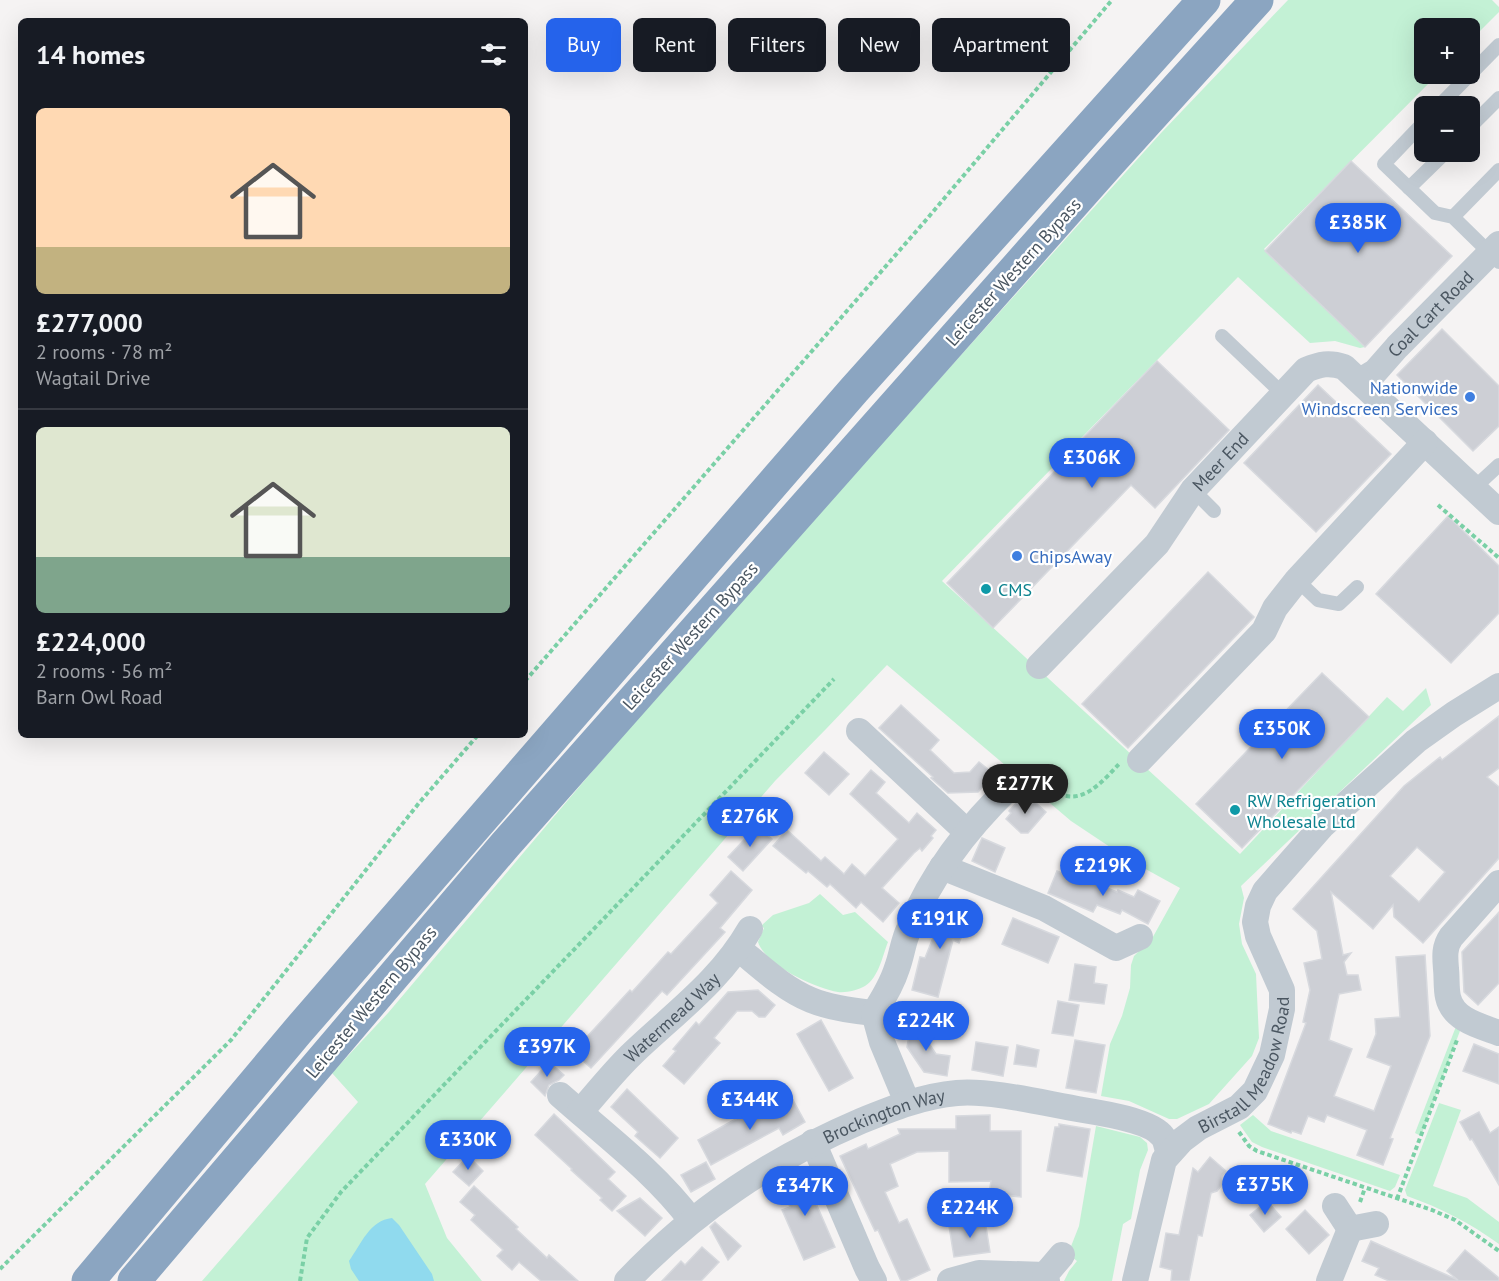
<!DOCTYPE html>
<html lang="en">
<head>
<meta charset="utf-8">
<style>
	body { margin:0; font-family:"PT Sans",sans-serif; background:#20242c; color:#f1f3f6; height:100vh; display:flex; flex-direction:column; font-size:22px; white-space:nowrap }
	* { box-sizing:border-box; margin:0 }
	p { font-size:20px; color:#9ea1a6 }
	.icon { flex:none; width:33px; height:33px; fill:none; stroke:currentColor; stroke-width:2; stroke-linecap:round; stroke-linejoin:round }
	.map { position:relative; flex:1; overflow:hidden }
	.panel { position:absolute; left:18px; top:18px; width:510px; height:720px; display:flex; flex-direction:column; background:#171b24; border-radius:9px; box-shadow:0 6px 24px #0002 }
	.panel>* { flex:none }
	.hud { position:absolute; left:546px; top:18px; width:570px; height:54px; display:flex; gap:12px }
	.buttons { position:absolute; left:1414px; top:18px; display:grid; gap:12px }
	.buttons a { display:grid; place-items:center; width:66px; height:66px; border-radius:9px; background:#171b24; box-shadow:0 6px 24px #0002; font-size:30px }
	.price { position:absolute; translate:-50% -51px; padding:0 14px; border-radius:21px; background:#2563eb; color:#fff; font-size:20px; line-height:39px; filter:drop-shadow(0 2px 3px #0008) }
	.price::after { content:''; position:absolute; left:50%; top:36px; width:18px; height:14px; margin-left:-9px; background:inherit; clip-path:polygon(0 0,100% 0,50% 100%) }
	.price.current { background:#222; color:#fff }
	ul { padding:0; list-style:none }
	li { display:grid; align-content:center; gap:12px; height:318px; padding:0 18px }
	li+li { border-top:2px solid #363941 }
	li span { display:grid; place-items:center; height:186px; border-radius:9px; color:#555 }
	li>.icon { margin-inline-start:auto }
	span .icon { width:108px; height:108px; fill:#fffc; stroke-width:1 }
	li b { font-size:26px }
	h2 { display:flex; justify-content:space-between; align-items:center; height:72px; padding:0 18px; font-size:26px }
	.chip { padding:0 21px; border-radius:9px; background:#171b24; box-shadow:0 6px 24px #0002; font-size:21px; line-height:54px }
	.chip.current { background:#2563eb; color:#fff }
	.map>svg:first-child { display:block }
	.green { fill:#c3f1d5 }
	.water { fill:#90daee }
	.building { fill:#cdcfd5; stroke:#d7d9de; stroke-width:1.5; fill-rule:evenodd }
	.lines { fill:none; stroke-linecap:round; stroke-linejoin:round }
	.path { stroke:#7ad0a6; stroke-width:4; stroke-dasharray:4.5 3; stroke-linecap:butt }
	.lane { stroke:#c1cad2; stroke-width:14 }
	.street { stroke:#c1cad2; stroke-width:26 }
	.highway { stroke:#8ba5c1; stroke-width:33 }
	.shop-dot { fill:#3f7fe0; stroke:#fff; stroke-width:2 }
	.culture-dot { fill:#0f9aa8; stroke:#fff; stroke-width:2 }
	.labels { text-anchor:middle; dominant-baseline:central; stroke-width:4.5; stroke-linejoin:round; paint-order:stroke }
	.street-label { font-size:18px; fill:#4a5661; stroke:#fff }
	.shop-label { font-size:18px; fill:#366cbe; stroke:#fff; text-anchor:end }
	.culture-label { font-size:18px; fill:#0d838f; stroke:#fff; text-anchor:start }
</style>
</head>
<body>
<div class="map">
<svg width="1499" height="1281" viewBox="0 0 1499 1281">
	<rect width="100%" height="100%" fill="#f5f3f3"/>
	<g class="green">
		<path d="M1288,0H1492L1499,7V12L1470,41V28H1425V74H1438L1264,249L1365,347L1360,348L1335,341L1310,343L1238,277L942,581L1240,854L1387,697L1403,711L1426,688L1431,705L1241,886L1244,898L1239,924L1242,944L1256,974L1259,1038L1252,1056L1209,1104L1177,1119H1169L1129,1101L1101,1096L1110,1044L1122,1016L1130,988L1131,965L1134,956L1141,949L1149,944L1180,888L1131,861L1071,821L887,665L826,729L775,781L425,1184L447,1238L482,1281H202L358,1102L332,1073L388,1013L683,664L1161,133Z"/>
		<path d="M820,894L843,915L855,912L888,942C882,957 879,977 865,986C858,990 846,993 838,992C815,988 766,966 758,942L764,928L761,926L773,915L809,903Z"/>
		<path d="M1460,1016L1464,1020L1421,1136L1415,1133Z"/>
		<path d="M1439,1103L1461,1110L1433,1186L1467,1198L1499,1222V1244C1470,1223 1441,1208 1407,1196L1405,1190Z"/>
		<path d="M1253,1115L1271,1131L1400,1175L1395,1187L1390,1191L1262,1147L1252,1142L1240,1125Z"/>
		<path d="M1096,1126L1140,1137L1147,1143L1148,1150L1140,1170L1131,1219L1123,1224L1112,1281H1064L1069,1271L1077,1261L1068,1254L1079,1226Z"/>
	</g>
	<path class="water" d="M392,1218L399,1225L432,1274L434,1281H359L351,1269L349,1261C361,1244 370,1220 392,1218Z"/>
	<g class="building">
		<path d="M1351,161L1452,256L1365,347L1265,251Z"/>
		<path d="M1442,329L1499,386V426L1473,451L1397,375Z"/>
		<path d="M1157,361L1229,430L1155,508L1131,485L993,628L947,583L1084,441L1082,439Z"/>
		<path d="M1318,385L1391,454L1316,532L1244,463Z"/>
		<path d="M1448,516L1499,566V613L1451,663L1376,594Z"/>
		<path d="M1208,572L1254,617L1128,748L1082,704Z"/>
		<path d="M1322,673L1369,717L1242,848L1196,804Z"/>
		<path d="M901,705L939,740L930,750L954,773L970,772L979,762L994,774L978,792L948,793L931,778L933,777L879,728Z"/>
		<path d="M1499,716V768L1487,777L1499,787V858L1423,943L1394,917L1393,905L1373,929L1331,892L1343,955L1351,953L1344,962L1347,975H1358L1361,990L1339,994L1329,1040L1352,1049L1334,1096L1374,1111L1391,1066L1367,1057L1376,1034L1375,1019L1400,1017L1396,957L1425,955L1430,1036L1390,1138L1393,1139L1383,1165L1357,1155L1367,1130L1327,1115L1324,1122L1308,1116L1301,1134L1292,1131L1291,1133L1268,1124L1306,1023L1303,1022L1310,990L1304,963L1322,959L1317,931L1293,909L1404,786L1440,757L1442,760ZM1417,847L1445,872L1419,902L1390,876Z"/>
		<path d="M824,752L849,774L829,795L805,773Z"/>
		<path d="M871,770L885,782L876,793L909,823L917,813L936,830L931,836L933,838L922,851L920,848L914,853L882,888L899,903L883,922L861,902L856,908L830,884L827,887L808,871L806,873L773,846L787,830L821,861L825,857L844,874L852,864L865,876L898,839L850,794Z"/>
		<path d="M1027,795L1046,812L1028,833H1021L1006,819L1011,813L1009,811L1020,799L1022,801Z"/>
		<path d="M757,826L772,839L743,871L728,857Z"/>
		<path d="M982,838L1005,848L995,872L972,861Z"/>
		<path d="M731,871L752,890L720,928L725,932L667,995L662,991L591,1068L573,1052L630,990L632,992L668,952L671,954L718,903L710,895Z"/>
		<path d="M1057,871L1081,881L1082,878L1117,892L1118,890L1134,897L1138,890L1160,901L1148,924L1122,910L1120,914L1097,905L1093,912L1048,893Z"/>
		<path d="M948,904L971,913L959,943L953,940L938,997L912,990L920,957L925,958L938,925L935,924L942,909L945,910Z"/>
		<path d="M1499,912V983L1478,1005L1464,992L1462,952Z"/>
		<path d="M1013,918L1059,937L1048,963L1002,944Z"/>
		<path d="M1075,964L1096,967L1094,983L1107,985L1104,1004L1069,1000Z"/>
		<path d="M758,990L775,1005L765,1017H759L752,1011H737L714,1038L720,1043L684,1084L663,1066L676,1051L673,1049L696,1022L699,1025L728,992Z"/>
		<path d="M1058,1001L1079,1005L1073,1036L1052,1033Z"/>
		<path d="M821,1020L853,1078L829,1091L797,1034Z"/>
		<path d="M911,1024L931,1028L928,1042L936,1054L950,1056L947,1076L924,1072L907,1047Z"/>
		<path d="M1075,1040L1105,1045L1096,1093L1066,1088Z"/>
		<path d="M976,1042L1008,1047L1003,1076L972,1070Z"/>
		<path d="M1474,1044L1499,1054V1084L1463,1071Z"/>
		<path d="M1017,1045L1039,1050L1036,1067L1014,1064Z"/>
		<path d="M549,1062L564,1075L559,1080L549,1085L545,1096L531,1082Z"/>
		<path d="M627,1089L678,1138L660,1158L635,1136L638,1132L611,1107Z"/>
		<path d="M793,1100L805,1122L783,1135L779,1128L711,1165L698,1140L750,1111L752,1113L765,1106L768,1113Z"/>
		<path d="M1479,1112L1490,1133L1499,1127V1185L1472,1139L1470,1140L1460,1122Z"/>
		<path d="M554,1114L615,1172L608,1179L626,1196L612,1211L600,1200L602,1198L571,1170L572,1169L535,1135Z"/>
		<path d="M990,1115V1131H1021V1197L989,1193L991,1181L949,1182V1151L917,1152L890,1164L898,1186L885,1192L899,1223L907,1219L930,1270L906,1281H901L878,1230L875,1231L840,1156L866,1144L868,1149L900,1134L898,1129H956V1116Z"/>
		<path d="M1059,1124L1090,1129L1082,1177L1047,1171L1055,1127H1059Z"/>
		<path d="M468,1156L483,1171L469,1186L453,1172Z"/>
		<path d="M1210,1157L1226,1171L1222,1176L1221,1186L1217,1191L1211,1193L1202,1236L1198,1235L1189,1281H1171L1172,1270L1160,1267L1166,1233L1179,1235L1193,1168L1198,1172Z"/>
		<path d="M706,1162L715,1179L691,1192L681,1175Z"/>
		<path d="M802,1171L835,1247L804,1260L782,1210L790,1207L779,1181Z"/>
		<path d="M474,1186L518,1227L516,1229L547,1258L549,1255L578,1281H541L519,1262L512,1270L497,1256L503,1250L471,1220L475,1215L460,1202Z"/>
		<path d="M640,1198L662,1218L645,1236L617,1211Z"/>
		<path d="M1267,1201L1281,1217L1264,1232L1250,1215Z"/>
		<path d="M1305,1210L1329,1235L1309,1254L1286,1229Z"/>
		<path d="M985,1220L990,1252L954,1257L949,1226Z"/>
		<path d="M715,1222L741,1246L728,1260L710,1227Z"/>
		<path d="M1371,1241L1458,1280L1447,1271L1465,1250L1499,1278V1281H1389L1375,1275L1379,1268L1362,1261Z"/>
		<path d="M702,1247L719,1262L701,1281H662L681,1261L685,1265Z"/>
	</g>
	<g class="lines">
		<g class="path">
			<path d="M1438,505L1499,558"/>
			<path d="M525,681L926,220L1112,0"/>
			<path d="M1037,773C1043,779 1047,786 1053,790C1080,809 1102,782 1119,764"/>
			<path d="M1239,1132L1249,1146L1257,1151L1432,1210L1455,1220L1499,1251"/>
			<path d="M1397,1199L1457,1040"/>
			<path d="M1360,1202L1365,1188"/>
			<path d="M0,1269L231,1040L419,803L478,735"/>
			<path d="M300,1281L307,1238L341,1192L834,679"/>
		</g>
		<g class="lane">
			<path d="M1439,106L1499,45"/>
			<path d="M1425,121L1384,164L1435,213L1453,217L1499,262"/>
			<path d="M1470,127L1499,98"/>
			<path d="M1409,188L1446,152"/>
			<path d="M1453,217L1499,170"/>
			<path d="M1222,336L1283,394"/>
			<path d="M1474,488L1499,465"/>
			<path d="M1193,490L1214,511"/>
			<path d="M1297,580L1318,600L1339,604L1357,587"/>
		</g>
		<g class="street">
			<path id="s1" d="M1360,381L1375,372L1397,347L1499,244"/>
			<path id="s2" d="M1039,666L1157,544L1193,490L1306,370C1320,364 1329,362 1344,367L1499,512"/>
			<path d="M859,731L967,832"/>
			<path d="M1140,760L1264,631L1275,608L1297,580L1425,442"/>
			<path d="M942,867L1044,908L1116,948L1140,937"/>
			<path d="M1499,883L1451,937C1444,947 1445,957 1446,969C1447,978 1446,988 1448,997C1453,1020 1480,1026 1499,1033"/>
			<path d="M739,949C761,967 784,989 811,1000C830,1008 854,1011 874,1013"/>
			<path d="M560,1095C605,1135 655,1172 691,1220"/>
			<path d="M907,1102L882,1042L874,1013C883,999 892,984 897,968C902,955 903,941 909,929C933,871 971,823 1016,781"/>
			<path id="s3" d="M580,1112C597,1093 614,1071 633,1053C676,1012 720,981 750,929"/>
			<path d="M813,1142L867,1268L874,1281"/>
			<path d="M1335,1206L1350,1229L1376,1224"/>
			<path id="s4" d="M627,1281C696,1209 770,1160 861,1121C893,1108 923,1096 957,1093C993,1090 1046,1104 1083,1110C1102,1113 1152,1121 1163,1137C1166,1140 1167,1149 1169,1154"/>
			<path d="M950,1281L979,1273L1045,1275"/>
			<path d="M1047,1281L1045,1275L1062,1255"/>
			<path id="s5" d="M1135,1281L1164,1160L1182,1140L1198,1128L1239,1107L1255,1091L1272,1055L1282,1009V990L1258,936L1255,922L1258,906L1265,891L1323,825L1416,741L1454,714L1499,686"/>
			<path d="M1329,1281L1350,1229"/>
		</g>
		<g class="highway">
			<path d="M88,1281L297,1032L854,390L1204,0"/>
			<path d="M134,1281L505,845L1111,161L1257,0"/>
		</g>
	</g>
	<g class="shop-dot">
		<circle cx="1470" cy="397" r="6"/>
		<circle cx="1017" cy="556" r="6"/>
	</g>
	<g class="culture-dot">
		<circle cx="986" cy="589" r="6"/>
		<circle cx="1235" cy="810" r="6"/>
	</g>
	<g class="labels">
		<g class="street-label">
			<text transform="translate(1013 272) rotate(-48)">Leicester Western Bypass</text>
			<text stroke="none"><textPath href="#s1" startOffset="98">Coal Cart Road</textPath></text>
			<text stroke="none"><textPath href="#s2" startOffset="274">Meer End</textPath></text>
			<text transform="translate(690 636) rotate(-48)">Leicester Western Bypass</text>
			<text transform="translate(371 1002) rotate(-50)">Leicester Western Bypass</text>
			<text stroke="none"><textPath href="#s3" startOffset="132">Watermead Way</textPath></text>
			<text stroke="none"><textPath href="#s5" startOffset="256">Birstall Meadow Road</textPath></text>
			<text stroke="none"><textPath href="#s4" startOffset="309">Brockington Way</textPath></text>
		</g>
		<g class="shop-label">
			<text x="1458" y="387">Nationwide<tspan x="1458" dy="21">Windscreen Services</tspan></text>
			<text x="1029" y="556" text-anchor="start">ChipsAway</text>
		</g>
		<g class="culture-label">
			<text x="998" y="589">CMS</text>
			<text x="1247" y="800">RW Refrigeration<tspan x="1247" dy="21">Wholesale Ltd</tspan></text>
		</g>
	</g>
</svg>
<div class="buttons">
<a>+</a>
<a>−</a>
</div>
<b class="price" style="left:1358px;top:254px">£385K</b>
<b class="price" style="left:1092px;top:489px">£306K</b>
<b class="price" style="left:1282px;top:760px">£350K</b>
<b class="price current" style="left:1025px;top:815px">£277K</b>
<b class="price" style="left:750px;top:848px">£276K</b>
<b class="price" style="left:1103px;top:897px">£219K</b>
<b class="price" style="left:940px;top:950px">£191K</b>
<b class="price" style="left:926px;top:1052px">£224K</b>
<b class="price" style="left:547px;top:1078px">£397K</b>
<b class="price" style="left:750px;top:1131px">£344K</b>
<b class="price" style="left:468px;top:1171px">£330K</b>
<b class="price" style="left:1265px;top:1216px">£375K</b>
<b class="price" style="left:805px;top:1217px">£347K</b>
<b class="price" style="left:970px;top:1239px">£224K</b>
<div class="hud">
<a class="chip current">Buy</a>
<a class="chip">Rent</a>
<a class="chip">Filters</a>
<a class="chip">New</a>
<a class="chip">Apartment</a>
</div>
<section class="panel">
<h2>14 homes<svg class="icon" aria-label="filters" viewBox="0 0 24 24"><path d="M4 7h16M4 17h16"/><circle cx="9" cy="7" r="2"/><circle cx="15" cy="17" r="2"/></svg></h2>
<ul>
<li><span style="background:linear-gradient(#ffd9b3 75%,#c2b280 0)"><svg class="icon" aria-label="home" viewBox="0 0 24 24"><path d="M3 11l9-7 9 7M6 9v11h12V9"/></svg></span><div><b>£277,000</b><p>2 rooms · 78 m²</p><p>Wagtail Drive</p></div></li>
<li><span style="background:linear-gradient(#dfe7d0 70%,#7fa58c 0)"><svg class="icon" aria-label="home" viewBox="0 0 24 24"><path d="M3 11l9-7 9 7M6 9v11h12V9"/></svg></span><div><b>£224,000</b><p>2 rooms · 56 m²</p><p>Barn Owl Road</p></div></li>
</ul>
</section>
</div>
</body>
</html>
